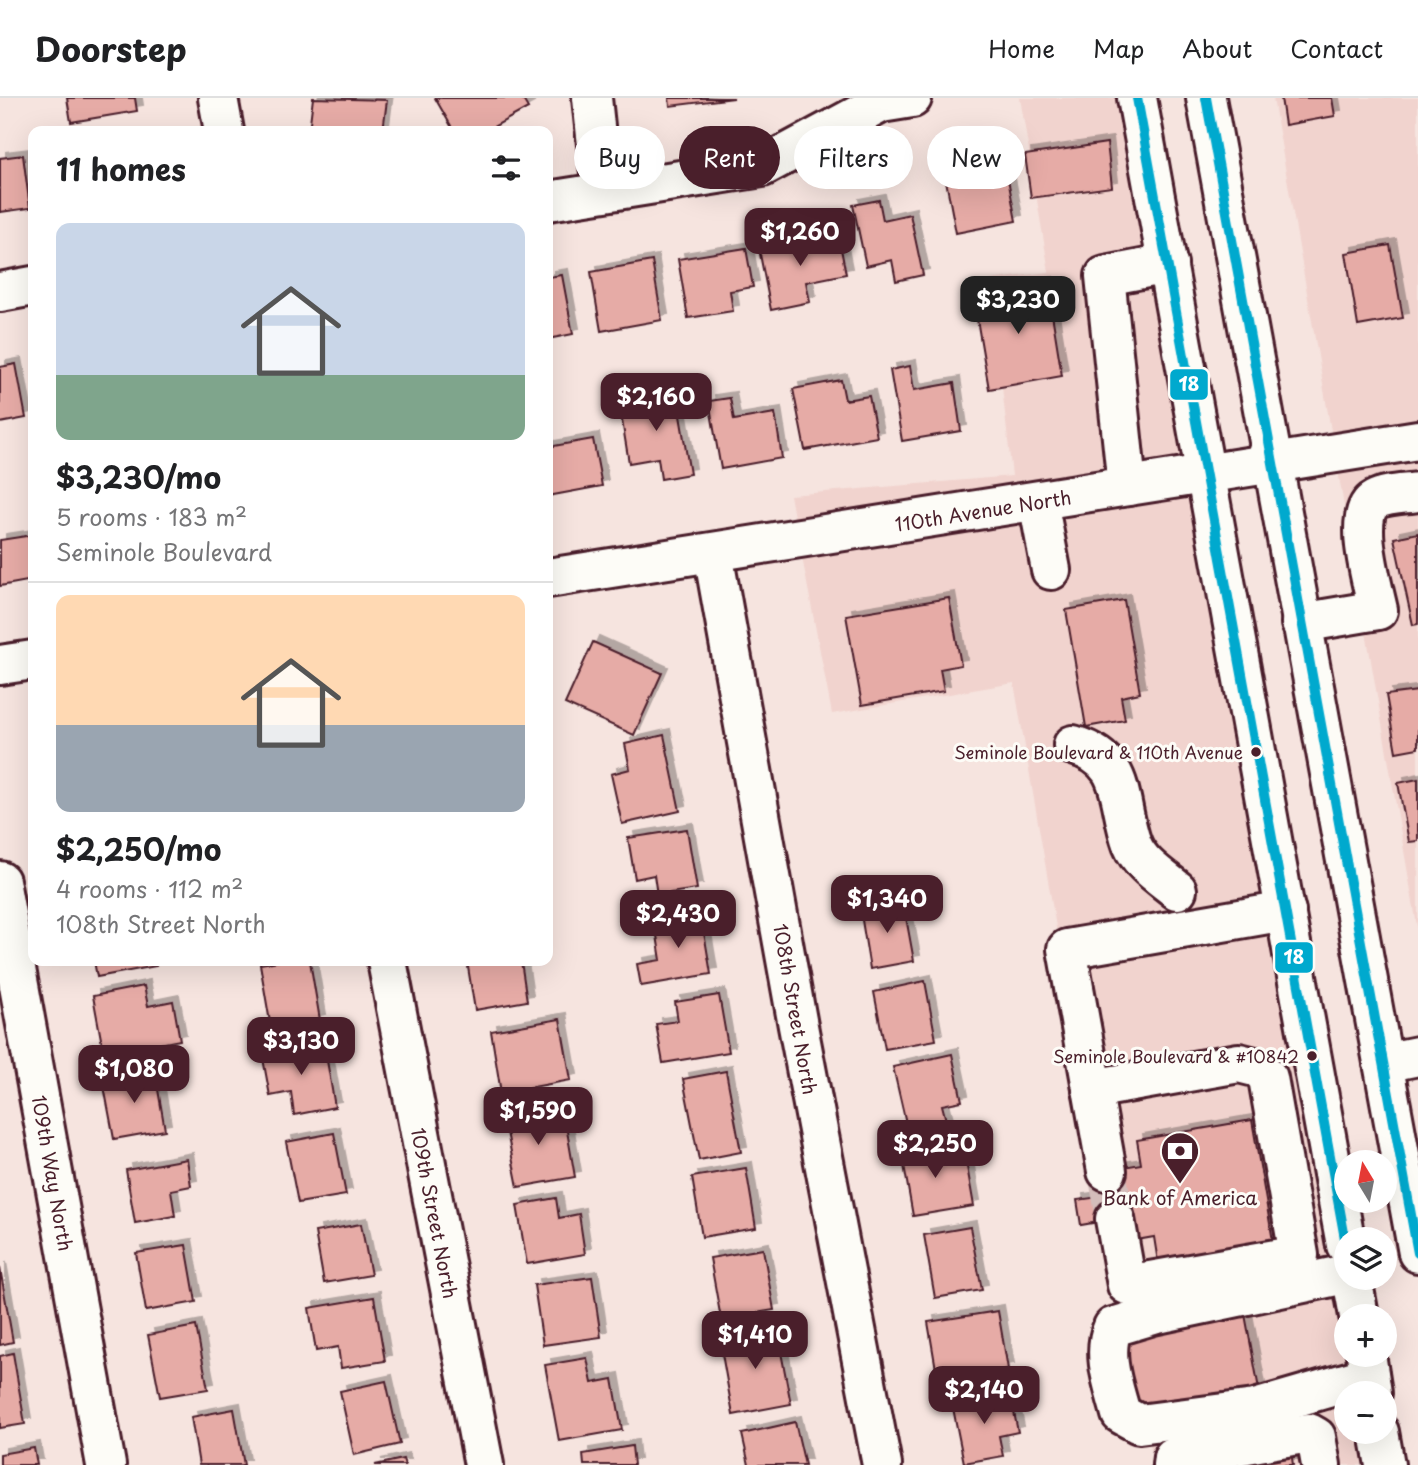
<!DOCTYPE html>
<html lang="en">
<head>
<meta charset="utf-8">
<style>
	body { margin:0; font-family:"Playpen Sans",sans-serif; background:#f6f6f6; color:#202124; height:100vh; display:flex; flex-direction:column; font-size:26px; white-space:nowrap }
	* { box-sizing:border-box; margin:0 }
	p { font-size:23px; color:#757577 }
	.icon { flex:none; width:38px; height:38px; fill:none; stroke:currentColor; stroke-width:2; stroke-linecap:round; stroke-linejoin:round }
	.map { position:relative; flex:1; overflow:hidden }
	.details { position:absolute; left:28px; top:28px; width:525px; height:840px; display:flex; flex-direction:column; background:#fff; border-radius:14px; box-shadow:0 7px 28px #0002 }
	.details>* { flex:none }
	.top-card { position:absolute; left:574px; top:28px; width:665px; height:63px; display:flex; gap:14px }
	.needle { width:46px; rotate:350deg }
	.fabs { position:absolute; left:1334px; top:1052px; display:grid; gap:14px }
	.fabs a { display:grid; place-items:center; width:63px; height:63px; border-radius:50%; background:#fff; box-shadow:0 7px 28px #0002; font-size:35px }
	.price { position:absolute; translate:-50% -60px; padding:0 16px; border-radius:14px; background:#4a1f2b; color:#fff; font-size:23px; line-height:46px; filter:drop-shadow(0 2px 4px #0008) }
	.price::after { content:''; position:absolute; left:50%; top:42px; width:21px; height:16px; margin-left:-10px; background:inherit; clip-path:polygon(0 0,100% 0,50% 100%) }
	.price.selected { background:#222; color:#fff }
	ul { padding:0; list-style:none }
	li { display:grid; align-content:center; gap:14px; height:371px; padding:0 28px }
	li+li { border-top:2px solid #e0e0e0 }
	li span { display:grid; place-items:center; height:217px; border-radius:14px; color:#555 }
	li>.icon { margin-inline-start:auto }
	span .icon { width:126px; height:126px; fill:#fffc; stroke-width:1 }
	li b { font-size:30px }
	h2 { display:flex; justify-content:space-between; align-items:center; height:84px; padding:0 28px; font-size:30px }
	.tag { padding:0 24px; border-radius:32px; background:#fff; box-shadow:0 7px 28px #0002; font-size:24px; line-height:63px }
	.tag.selected { background:#4a1f2b; color:#fff }
	header { display:flex; align-items:center; gap:42px; box-sizing:border-box; height:98px; padding:0 35px; background:#fff; border-bottom:2px solid #e0e0e0 }
	header strong { font-size:33px }
	nav { display:flex; gap:38px; margin-inline-start:auto; font-size:24px }
	.map>svg:first-child { display:block }
	.built { fill:#f1d3ce }
	.building { fill:#e6aba6; stroke:#4a1f2b; stroke-width:2; filter:url(#shadow) }
	.lines { fill:none; stroke-linecap:round; stroke-linejoin:round }
	.minor-tunnel { stroke:#d4bdbb; stroke-width:38; stroke-dasharray:38 19; stroke-linecap:butt }
	.minor-casing { stroke:#4a1f2b; stroke-width:44 }
	.major-casing { stroke:#4a1f2b; stroke-width:44 }
	.minor { stroke:#fdfcf7; stroke-width:38 }
	.major { stroke:#fdfcf7; stroke-width:38 }
	.bus-1-casing { stroke:#fdfcf7; stroke-width:16 }
	.bus-1 { stroke:#00a9ce; stroke-width:10 }
	.bus-dot { fill:#4a1f2b; stroke:#fdfcf7; stroke-width:2.5 }
	.labels { text-anchor:middle; dominant-baseline:central; stroke-width:6; stroke-linejoin:round; paint-order:stroke }
	.bus-label { font-size:17px; fill:#4a1f2b; stroke:#fdfcf7; text-anchor:end }
	.street-label { font-size:19px; fill:#4a1f2b; stroke:#fdfcf7 }
	.poi-label { font-size:19px; fill:#4a1f2b; stroke:#fdfcf7 }
	.line-badge { stroke:#fdfcf7; stroke-width:2.5 }
	.badge-label { font-size:19px; text-anchor:middle; font-weight:bold; fill:#fff }
</style>
</head>
<body>
<header>
<strong>Doorstep</strong>
<nav><a>Home</a><a>Map</a><a>About</a><a>Contact</a></nav>
</header>
<div class="map">
<svg width="1418" height="1367" viewBox="0 0 1418 1367">
	<defs>
		<filter id="shadow"><feDropShadow dx="6" dy="-6" stdDeviation="0" flood-color="#0004"/></filter>
	</defs>
	<rect width="100%" height="100%" fill="#f6e4df"/>
	<filter id="ink" filterUnits="userSpaceOnUse"><feTurbulence type="fractalNoise" baseFrequency=".0143" numOctaves="2"/><feDisplacementMap in="SourceGraphic" scale="14" xChannelSelector="R" yChannelSelector="G"/><feConvolveMatrix kernelMatrix="1 2 1 2 8 2 1 2 1" color-interpolation-filters="sRGB"/></filter>
	<g filter="url(#ink)">
		<g class="built">
			<path d="M1020,0H1122L1187,361L795,424L790,397L1012,378L990,182L1049,174Z"/>
			<path d="M1273,0H1418V324L1332,338Z"/>
			<path d="M1418,360V833L1338,373Z"/>
			<path d="M1194,396L1355,1295H1346V1334H1362L1367,1367H1154L1080,968L1014,585L832,616L802,459Z"/>
		</g>
		<g class="building">
			<path d="M67,0H135L137,13L71,24Z"/>
			<path d="M313,0L387,2L383,33H309Z"/>
			<path d="M435,0H522L528,10L486,33H454Z"/>
			<path d="M669,0H734L670,8Z"/>
			<path d="M1281,0H1332L1335,18L1285,27Z"/>
			<path d="M1107,45L1112,89L1031,100L1025,57Z"/>
			<path d="M23,57L30,110L0,114V60Z"/>
			<path d="M1004,60L1016,123L956,135L944,72Z"/>
			<path d="M879,102L883,122L910,116L923,177L896,183L892,162L866,168L853,107Z"/>
			<path d="M838,136L846,176L806,184L810,204L771,212L759,151Z"/>
			<path d="M1390,147L1403,220L1358,228L1346,155Z"/>
			<path d="M746,150L753,189L730,193L733,213L688,220L678,161Z"/>
			<path d="M652,163L662,222L601,233L591,174Z"/>
			<path d="M562,177L573,236L548,241V179Z"/>
			<path d="M1047,185L1062,278L989,291L973,198Z"/>
			<path d="M16,266L26,320L0,325V269Z"/>
			<path d="M910,268L914,292L954,285L961,333L902,343L890,272Z"/>
			<path d="M841,282L845,302L869,298L877,339L805,352L793,291Z"/>
			<path d="M676,294L690,376L661,381L658,360L629,365L619,304Z"/>
			<path d="M730,300L734,322L775,315L782,360L721,371L709,303Z"/>
			<path d="M593,341L602,388L548,398V349Z"/>
			<path d="M1418,435V526L1413,527L1394,440Z"/>
			<path d="M33,437V482L0,488V442Z"/>
			<path d="M949,500L961,567L940,571L944,593L862,607L846,517Z"/>
			<path d="M1124,502L1140,595L1121,599L1125,622L1086,629L1066,512Z"/>
			<path d="M593,544L662,575L634,637L565,606Z"/>
			<path d="M1418,593V650L1396,654L1386,597Z"/>
			<path d="M664,637L680,713L622,726L611,676L630,671L625,646Z"/>
			<path d="M1418,681V743L1409,744L1398,685Z"/>
			<path d="M687,731L697,791L657,797L654,777L635,781L628,740Z"/>
			<path d="M903,803L914,863L870,871L860,810Z"/>
			<path d="M700,811L711,876L641,888L637,866L661,862L654,819Z"/>
			<path d="M94,863H155L156,868L97,879Z"/>
			<path d="M279,863H310L320,922L271,930L260,866Z"/>
			<path d="M467,863H521L527,903L475,912Z"/>
			<path d="M925,883L936,942L885,951L874,894Z"/>
			<path d="M144,888L148,908L173,903L180,942L104,957L93,898Z"/>
			<path d="M719,897L729,954L663,965L656,926L678,923L675,904Z"/>
			<path d="M560,921L571,982L501,995L491,933Z"/>
			<path d="M324,945L335,1009L294,1017L291,994L270,998L262,955Z"/>
			<path d="M952,956L962,1003L942,1007L948,1030L909,1038L893,969Z"/>
			<path d="M726,973L741,1054L699,1062L683,981Z"/>
			<path d="M155,974L165,1032L114,1041L103,983Z"/>
			<path d="M542,1006L546,1031L566,1027L575,1079L518,1089L503,1014Z"/>
			<path d="M1252,1022L1273,1143L1158,1164L1154,1139L1131,1143L1127,1119L1081,1127L1077,1102L1100,1099L1095,1074L1141,1066L1137,1042Z"/>
			<path d="M334,1035L346,1097L298,1105L286,1044Z"/>
			<path d="M942,1043L945,1066L966,1063L974,1108L913,1118L901,1050Z"/>
			<path d="M187,1061L191,1088L171,1092L175,1118L135,1125L126,1072Z"/>
			<path d="M746,1070L756,1130L702,1139L692,1079Z"/>
			<path d="M556,1100L559,1120L579,1116L585,1156L527,1166L517,1107Z"/>
			<path d="M361,1126L371,1177L324,1185L315,1134Z"/>
			<path d="M970,1129L982,1192L935,1200L924,1137Z"/>
			<path d="M186,1147L196,1204L146,1213L136,1155Z"/>
			<path d="M763,1151L774,1212L721,1221L710,1160Z"/>
			<path d="M0,1170L13,1244L0,1247Z"/>
			<path d="M592,1179L601,1239L543,1247L534,1187Z"/>
			<path d="M374,1199L385,1263L341,1270L338,1249L316,1253L309,1210Z"/>
			<path d="M1244,1211L1259,1291L1135,1316L1121,1236Z"/>
			<path d="M998,1213L1008,1271L938,1283L928,1224Z"/>
			<path d="M196,1228L208,1291L160,1299L148,1237Z"/>
			<path d="M776,1228L791,1306L733,1317L719,1239Z"/>
			<path d="M13,1255L25,1326L0,1330V1258Z"/>
			<path d="M587,1260L592,1285L613,1281L622,1332L559,1343L545,1267Z"/>
			<path d="M386,1283L400,1346L354,1357L340,1293Z"/>
			<path d="M1010,1294L1018,1334L999,1338L1003,1358L964,1365L952,1305Z"/>
			<path d="M234,1311L244,1367H199L191,1319Z"/>
			<path d="M795,1324L805,1367H749L742,1336Z"/>
			<path d="M1290,1346L1293,1367H1208Z"/>
			<path d="M632,1348L634,1367H584L583,1356Z"/>
			<path d="M34,1350L37,1367H0V1356Z"/>
			<path d="M403,1361L405,1367H375Z"/>
		</g>
		<g class="lines">
			<path class="minor-tunnel" d="M1107,1073L1115,1121"/>
			<g class="minor-casing">
				<g id="minor">
					<path d="M218,0L224,33"/>
					<path d="M592,0L602,94"/>
					<path d="M548,103L762,69L881,5L912,0"/>
					<path d="M0,194L33,188"/>
					<path d="M1127,388L1105,178L1168,166"/>
					<path d="M1038,403L1051,472"/>
					<path d="M713,455L798,928L882,1367"/>
					<path d="M548,480L1418,342"/>
					<path d="M1301,525L1378,512C1373,488 1351,415 1375,402C1386,396 1406,396 1418,394"/>
					<path d="M0,567L33,562"/>
					<path d="M1073,647C1128,663 1116,702 1132,746C1140,766 1160,778 1177,792"/>
					<path d="M0,783L106,1367"/>
					<path d="M387,863L484,1367"/>
					<path d="M1383,965L1418,958"/>
					<path d="M1092,991L1239,965L1259,970L1268,980L1299,1157L1127,1187L1115,1121"/>
					<path d="M1107,1073L1067,851L1286,813"/>
					<path d="M1346,1176L1153,1217L1113,1229C1101,1256 1114,1289 1121,1316L1139,1326L1255,1311L1369,1278"/>
					<path d="M1172,1367L1173,1359L1309,1335L1316,1339L1321,1367"/>
				</g>
			</g>
			<g class="major-casing">
				<g id="major">
					<path d="M1137,0L1346,1147"/>
					<path d="M1206,0L1418,1155"/>
					<path d="M1352,1180L1359,1218"/>
					<path d="M1366,1256L1372,1295"/>
					<path d="M1379,1334L1385,1367"/>
				</g>
			</g>
			<use href="#minor" class="minor"/>
			<use href="#major" class="major"/>
			<g class="bus-1-casing">
				<g id="bus-1">
					<path d="M1137,0L1346,1146"/>
					<path d="M1206,0L1418,1155"/>
				</g>
			</g>
			<use href="#bus-1" class="bus-1"/>
		</g>
	</g>
	<defs>
		<g id="bank-pin" transform="scale(2.0125)"><path d="M0 17L-7.5 6A9.5 9.5 0 1 1 7.5 6Z" fill="#4a1f2b" stroke="#fdfcf7"/><path d="M-6-4H6V4H-6ZM0-2.3a2.3 2.3 0 1 0 0 4.6a2.3 2.3 0 1 0 0-4.6Z" fill="#fff"/></g>
	</defs>
	<g fill-rule="evenodd">
		<use href="#bank-pin" x="1180" y="1053"/>
	</g>
	<g class="bus-dot">
		<circle cx="1256" cy="654" r="6"/>
		<circle cx="1312" cy="958" r="6"/>
	</g>
	<g class="labels">
		<g class="bus-label">
			<text x="1243" y="654">Seminole Boulevard &amp; 110th Avenue</text>
			<text x="1299" y="958">Seminole Boulevard &amp; #10842</text>
		</g>
		<g class="street-label">
			<text transform="translate(983 412) rotate(-9)">110th Avenue North</text>
			<text transform="translate(796 911) rotate(80)">108th Street North</text>
			<text transform="translate(53 1075) rotate(80)">109th Way North</text>
			<text transform="translate(435 1115) rotate(79)">109th Street North</text>
		</g>
		<g class="poi-label">
			<text x="1180" y="1099">Bank of America</text>
		</g>
	</g>
	<g class="line-badge">
		<rect x="1169" y="270" width="40" height="33" rx="7" fill="#00a9ce"/>
		<rect x="1274" y="843" width="40" height="33" rx="7" fill="#00a9ce"/>
	</g>
	<g class="badge-label">
		<text x="1189" y="293">18</text>
		<text x="1294" y="866">18</text>
	</g>
</svg>
<div class="fabs">
<a><svg class="needle" viewBox="-14 -14 28 28"><path d="M0-13l5 13h-10z" fill="#e53935"/><path d="M0 13l5-13h-10z" fill="#757577"/></svg></a>
<a><svg class="icon" aria-label="layers" viewBox="0 0 24 24"><path d="M12 4l9 5-9 5-9-5zM3 14l9 5 9-5"/></svg></a>
<a>+</a>
<a>−</a>
</div>
<b class="price" style="left:800px;top:170px">$1,260</b>
<b class="price selected" style="left:1018px;top:238px">$3,230</b>
<b class="price" style="left:656px;top:335px">$2,160</b>
<b class="price" style="left:887px;top:837px">$1,340</b>
<b class="price" style="left:678px;top:852px">$2,430</b>
<b class="price" style="left:301px;top:979px">$3,130</b>
<b class="price" style="left:134px;top:1007px">$1,080</b>
<b class="price" style="left:538px;top:1049px">$1,590</b>
<b class="price" style="left:935px;top:1082px">$2,250</b>
<b class="price" style="left:755px;top:1273px">$1,410</b>
<b class="price" style="left:984px;top:1328px">$2,140</b>
<div class="top-card">
<a class="tag">Buy</a>
<a class="tag selected">Rent</a>
<a class="tag">Filters</a>
<a class="tag">New</a>
</div>
<section class="details">
<h2>11 homes<svg class="icon" aria-label="filters" viewBox="0 0 24 24"><path d="M4 7h16M4 17h16"/><circle cx="9" cy="7" r="2"/><circle cx="15" cy="17" r="2"/></svg></h2>
<ul>
<li><span style="background:linear-gradient(#c9d6e8 70%,#7fa58c 0)"><svg class="icon" aria-label="home" viewBox="0 0 24 24"><path d="M3 11l9-7 9 7M6 9v11h12V9"/></svg></span><div><b>$3,230/mo</b><p>5 rooms · 183 m²</p><p>Seminole Boulevard</p></div></li>
<li><span style="background:linear-gradient(#ffd9b3 60%,#9aa5b1 0)"><svg class="icon" aria-label="home" viewBox="0 0 24 24"><path d="M3 11l9-7 9 7M6 9v11h12V9"/></svg></span><div><b>$2,250/mo</b><p>4 rooms · 112 m²</p><p>108th Street North</p></div></li>
</ul>
</section>
</div>
</body>
</html>
